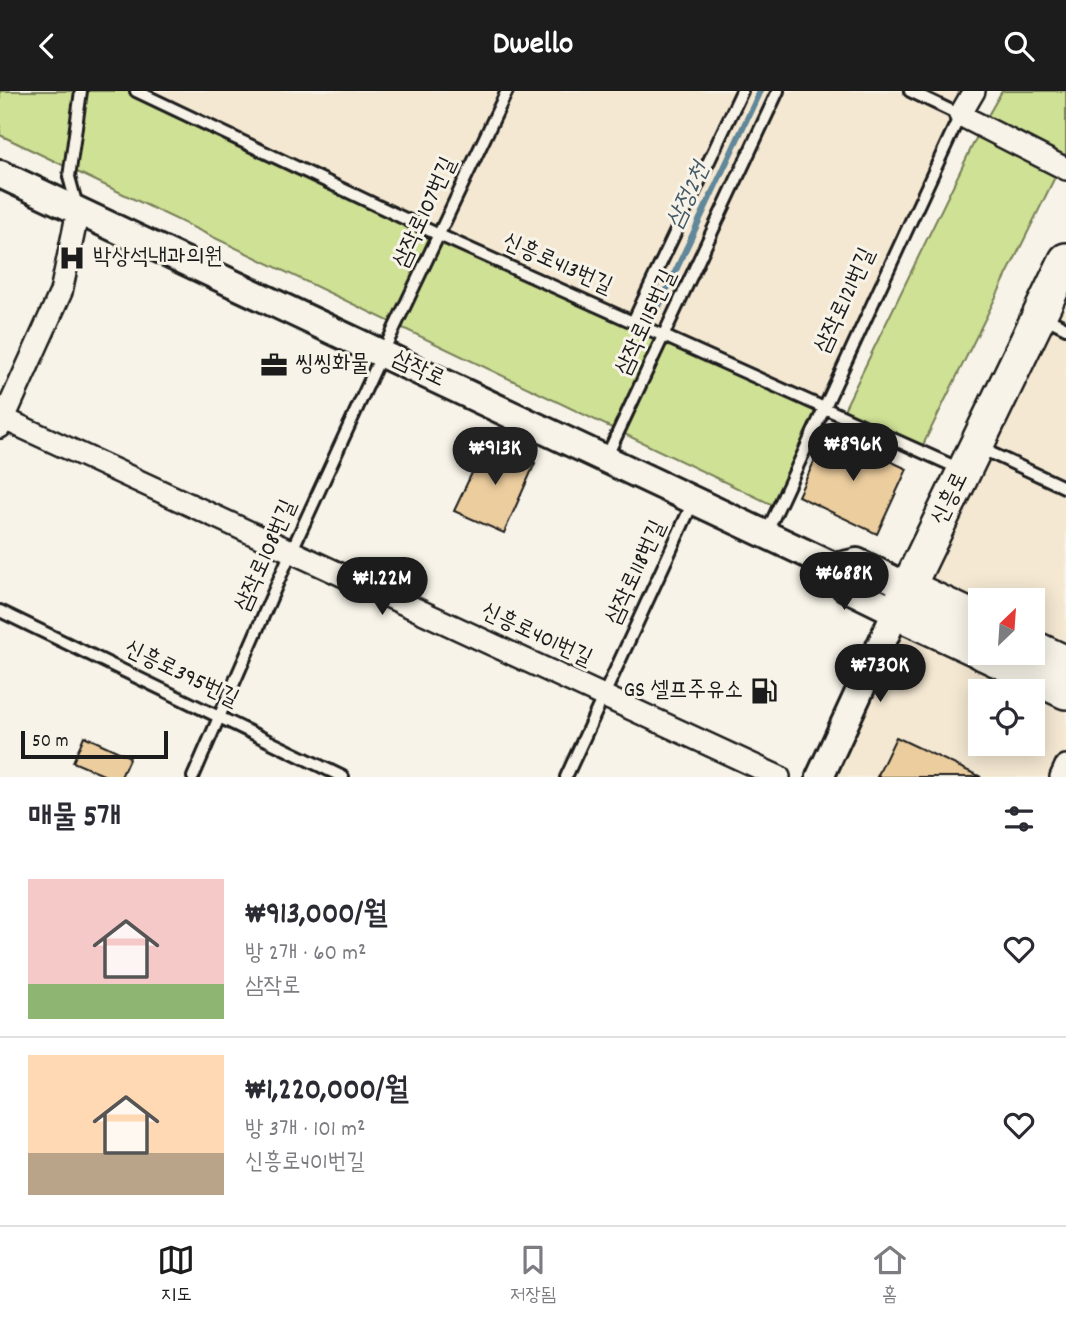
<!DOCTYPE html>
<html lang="ko">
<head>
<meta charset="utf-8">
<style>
	body { margin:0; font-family:Dekko,"Poor Story",sans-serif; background:#f2f2f3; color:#2b2b33; height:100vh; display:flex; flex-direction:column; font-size:26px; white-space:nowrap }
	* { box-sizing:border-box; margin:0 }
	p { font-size:23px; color:#7c7c81 }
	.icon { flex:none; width:38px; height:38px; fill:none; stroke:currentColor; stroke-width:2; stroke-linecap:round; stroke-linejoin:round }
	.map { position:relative; height:686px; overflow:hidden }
	.drawer { display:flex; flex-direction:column; background:#fff; flex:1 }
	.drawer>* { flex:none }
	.needle { width:46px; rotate:25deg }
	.controls { position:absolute; left:968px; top:497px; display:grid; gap:14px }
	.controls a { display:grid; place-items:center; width:77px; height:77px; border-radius:0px; background:#fff; box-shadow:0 4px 18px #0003; font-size:35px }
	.scale { position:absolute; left:21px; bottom:18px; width:147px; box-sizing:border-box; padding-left:7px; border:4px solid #1c1c1c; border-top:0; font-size:19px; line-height:24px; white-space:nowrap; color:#1c1c1c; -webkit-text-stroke:5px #f7f3e8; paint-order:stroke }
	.price { position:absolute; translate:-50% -60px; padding:0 16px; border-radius:24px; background:#1c1c1c; color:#fff; font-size:23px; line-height:46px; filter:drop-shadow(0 2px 4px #0008) }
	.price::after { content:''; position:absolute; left:50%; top:42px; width:21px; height:16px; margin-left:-10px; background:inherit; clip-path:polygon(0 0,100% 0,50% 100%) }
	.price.current { background:#222; color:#fff }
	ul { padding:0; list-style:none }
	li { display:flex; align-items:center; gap:21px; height:175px; padding:0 28px }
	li+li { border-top:2px solid #e1e1e2 }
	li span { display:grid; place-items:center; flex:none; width:196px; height:140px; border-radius:0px; color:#555 }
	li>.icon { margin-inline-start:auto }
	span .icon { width:84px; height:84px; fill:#fffc; stroke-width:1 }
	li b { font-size:30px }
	h2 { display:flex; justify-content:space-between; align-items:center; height:84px; padding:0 28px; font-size:30px }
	header { display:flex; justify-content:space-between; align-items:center; height:91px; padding:0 28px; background:#1c1c1c; color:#fff; font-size:32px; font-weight:700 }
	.tabs { display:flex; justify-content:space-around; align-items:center; height:98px; border-top:2px solid #e1e1e2; background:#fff; font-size:19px; color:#7c7c81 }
	.tabs a { display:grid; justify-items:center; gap:4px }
	.tabs .current { color:#1c1c1c }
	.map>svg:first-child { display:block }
	.built { fill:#f4e8d2; fill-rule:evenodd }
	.green { fill:#cfe195; stroke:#767e58; stroke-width:2 }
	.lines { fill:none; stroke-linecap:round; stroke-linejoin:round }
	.stream { stroke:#60879a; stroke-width:6 }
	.building { fill:#eccd9e; stroke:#1c1c1c; stroke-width:2 }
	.service-casing { stroke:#1c1c1c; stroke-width:16 }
	.minor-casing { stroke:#1c1c1c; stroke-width:26 }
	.tertiary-casing { stroke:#1c1c1c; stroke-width:32 }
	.primary-casing { stroke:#1c1c1c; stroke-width:38 }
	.service { stroke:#f7f3e8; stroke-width:10 }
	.minor { stroke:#f7f3e8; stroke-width:21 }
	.tertiary { stroke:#f7f3e8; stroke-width:26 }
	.primary { stroke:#f7f3e8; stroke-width:33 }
	.labels { text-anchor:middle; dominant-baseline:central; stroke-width:6; stroke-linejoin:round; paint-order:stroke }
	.street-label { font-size:23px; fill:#1c1c1c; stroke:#f7f3e8 }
	.poi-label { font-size:23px; fill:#1c1c1c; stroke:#f7f3e8; text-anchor:start }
	.water-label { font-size:24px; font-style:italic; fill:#445a66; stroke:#f7f3e8 }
</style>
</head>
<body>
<header><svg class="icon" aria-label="back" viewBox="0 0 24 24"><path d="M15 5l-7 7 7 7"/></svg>Dwello<svg class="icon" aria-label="search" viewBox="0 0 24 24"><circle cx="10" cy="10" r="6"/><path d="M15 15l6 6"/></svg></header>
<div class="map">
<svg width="1066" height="686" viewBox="0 0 1066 686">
	<rect width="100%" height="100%" fill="#f7f3e8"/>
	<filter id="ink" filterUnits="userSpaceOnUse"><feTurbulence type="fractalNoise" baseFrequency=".0143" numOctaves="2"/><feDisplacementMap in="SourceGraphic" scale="14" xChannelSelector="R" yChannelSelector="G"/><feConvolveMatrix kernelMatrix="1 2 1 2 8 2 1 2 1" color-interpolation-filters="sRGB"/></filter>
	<g filter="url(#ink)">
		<g class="built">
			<path d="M142,0H976L825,318Z"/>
			<path d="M1066,169V686H820ZM980,509H1032V562H980ZM980,600H1032V653H980Z"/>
		</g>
		<g class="green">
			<path d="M0,0H134L825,318L779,417L0,44Z"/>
			<path d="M1002,0H1066V71L1054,88L920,360L841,325L982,35Z"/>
		</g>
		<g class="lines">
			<path class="stream" d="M654,226L760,0"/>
		</g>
		<g class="building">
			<path d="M828,341L907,378L877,443L798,405Z"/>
			<path d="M487,350L535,372L504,442L454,420Z"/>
			<path d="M84,645L130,666L121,686H108L73,671Z"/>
			<path d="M896,646L981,686H877Z"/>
		</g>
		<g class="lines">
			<g class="service-casing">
				<g id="service">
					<path d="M136,0L439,144L960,378"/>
					<path d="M77,115L69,86L81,0"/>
					<path d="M1042,225L1066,237"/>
					<path d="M633,231L742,0"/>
					<path d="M980,357L1066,397"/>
					<path d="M606,367L778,0"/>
					<path d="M766,443L960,24L910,0"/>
					<path d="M0,520L343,686"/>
					<path d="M193,686L291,461L382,263L507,0"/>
					<path d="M566,686L694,409"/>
				</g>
			</g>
			<g class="minor-casing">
				<g id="minor">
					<path d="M974,0L960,24L1066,78"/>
					<path d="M0,326L779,686"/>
					<path d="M0,336L61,201L78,120"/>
					<path d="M1061,686L1066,675"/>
				</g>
			</g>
			<g class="tertiary-casing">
				<g id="tertiary">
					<path d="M0,83L835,476L845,496L896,521L820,686"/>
					<path d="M835,476L857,471L908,496"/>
				</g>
			</g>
			<g class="primary-casing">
				<g id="primary">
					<path d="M908,496L980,530"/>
					<path d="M1032,556L1066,572"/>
					<path d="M980,560L896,521L1066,169"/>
					<path d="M983,562L1066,601"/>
				</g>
			</g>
			<use href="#service" class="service"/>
			<use href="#minor" class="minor"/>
			<use href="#tertiary" class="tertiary"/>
			<use href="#primary" class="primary"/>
		</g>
	</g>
	<defs>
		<g id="hospital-bare" transform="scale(2.1)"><path d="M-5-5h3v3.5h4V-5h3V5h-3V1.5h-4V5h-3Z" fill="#1c1c1c" stroke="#f7f3e8" stroke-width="2.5" paint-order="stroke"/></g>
		<g id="office-bare" transform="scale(2.1)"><path d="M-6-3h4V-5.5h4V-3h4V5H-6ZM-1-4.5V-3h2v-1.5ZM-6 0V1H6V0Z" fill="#1c1c1c" stroke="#f7f3e8" stroke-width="2.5" paint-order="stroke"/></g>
		<g id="fuel-bare" transform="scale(2.1)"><path d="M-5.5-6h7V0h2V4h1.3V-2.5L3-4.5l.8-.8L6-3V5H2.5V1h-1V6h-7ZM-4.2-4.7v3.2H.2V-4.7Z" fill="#1c1c1c" stroke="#f7f3e8" stroke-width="2.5" paint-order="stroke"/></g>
	</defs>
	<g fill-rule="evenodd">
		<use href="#hospital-bare" x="72" y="167"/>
		<use href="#office-bare" x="274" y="274"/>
		<use href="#fuel-bare" x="764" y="600"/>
	</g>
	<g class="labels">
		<g class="street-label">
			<text transform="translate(426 122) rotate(-65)">삼작로107번길</text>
			<text transform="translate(557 174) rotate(24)">신흥로413번길</text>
			<text transform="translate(846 210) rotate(-65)">삼작로121번길</text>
			<text transform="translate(647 232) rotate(-65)">삼작로115번길</text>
			<text transform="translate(418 279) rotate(25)">삼작로</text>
			<text transform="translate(951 408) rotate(-64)">신흥로</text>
			<text transform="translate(267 465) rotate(-66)">삼작로108번길</text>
			<text transform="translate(637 482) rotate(-65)">삼작로118번길</text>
			<text transform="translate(536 545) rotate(25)">신흥로401번길</text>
			<text transform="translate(181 584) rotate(26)">신흥로395번길</text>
		</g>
		<g class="poi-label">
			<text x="93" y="167">박상석내과의원</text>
			<text x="295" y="274">씽씽화물</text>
			<text x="743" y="600" text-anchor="end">GS 셀프주유소</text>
		</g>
		<g class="water-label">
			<text transform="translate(689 105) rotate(-65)">삼정2천</text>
		</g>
	</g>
</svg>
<div class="controls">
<a><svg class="needle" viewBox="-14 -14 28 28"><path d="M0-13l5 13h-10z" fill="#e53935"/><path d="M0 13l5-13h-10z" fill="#7c7c81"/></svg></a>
<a><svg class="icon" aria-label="locate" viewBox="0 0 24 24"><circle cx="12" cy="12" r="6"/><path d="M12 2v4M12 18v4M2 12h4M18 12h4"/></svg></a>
</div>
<div class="scale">50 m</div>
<b class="price" style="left:853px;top:392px">₩896K</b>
<b class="price current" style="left:495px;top:396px">₩913K</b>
<b class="price" style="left:844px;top:521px">₩688K</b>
<b class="price" style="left:382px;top:526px">₩1.22M</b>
<b class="price" style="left:880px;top:613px">₩730K</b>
</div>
<section class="drawer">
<h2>매물 5개<svg class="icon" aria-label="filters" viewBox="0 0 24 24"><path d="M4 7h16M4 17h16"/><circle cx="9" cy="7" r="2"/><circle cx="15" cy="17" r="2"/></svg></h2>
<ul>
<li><span style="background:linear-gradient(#f6c9c9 75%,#8fb573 0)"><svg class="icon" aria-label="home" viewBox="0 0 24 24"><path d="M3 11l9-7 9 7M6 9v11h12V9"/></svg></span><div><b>₩913,000/월</b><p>방 2개 · 60 m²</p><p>삼작로</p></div><svg class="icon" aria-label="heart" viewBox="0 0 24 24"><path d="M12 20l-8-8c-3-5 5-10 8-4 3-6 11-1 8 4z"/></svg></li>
<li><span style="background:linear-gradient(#ffd9b3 70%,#b9a48a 0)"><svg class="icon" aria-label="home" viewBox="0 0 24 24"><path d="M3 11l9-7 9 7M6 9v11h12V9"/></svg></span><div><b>₩1,220,000/월</b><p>방 3개 · 101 m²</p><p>신흥로401번길</p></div><svg class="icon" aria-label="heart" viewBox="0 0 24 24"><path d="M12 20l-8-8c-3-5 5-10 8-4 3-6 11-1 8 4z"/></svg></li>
</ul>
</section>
<nav class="tabs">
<a class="current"><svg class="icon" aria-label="map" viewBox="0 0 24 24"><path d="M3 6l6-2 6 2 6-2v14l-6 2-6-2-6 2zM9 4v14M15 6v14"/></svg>지도</a>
<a><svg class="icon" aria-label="saved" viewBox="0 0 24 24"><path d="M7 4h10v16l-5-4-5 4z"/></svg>저장됨</a>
<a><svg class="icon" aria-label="home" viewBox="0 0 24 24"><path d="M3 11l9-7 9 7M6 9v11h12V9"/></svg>홈</a>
</nav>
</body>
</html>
